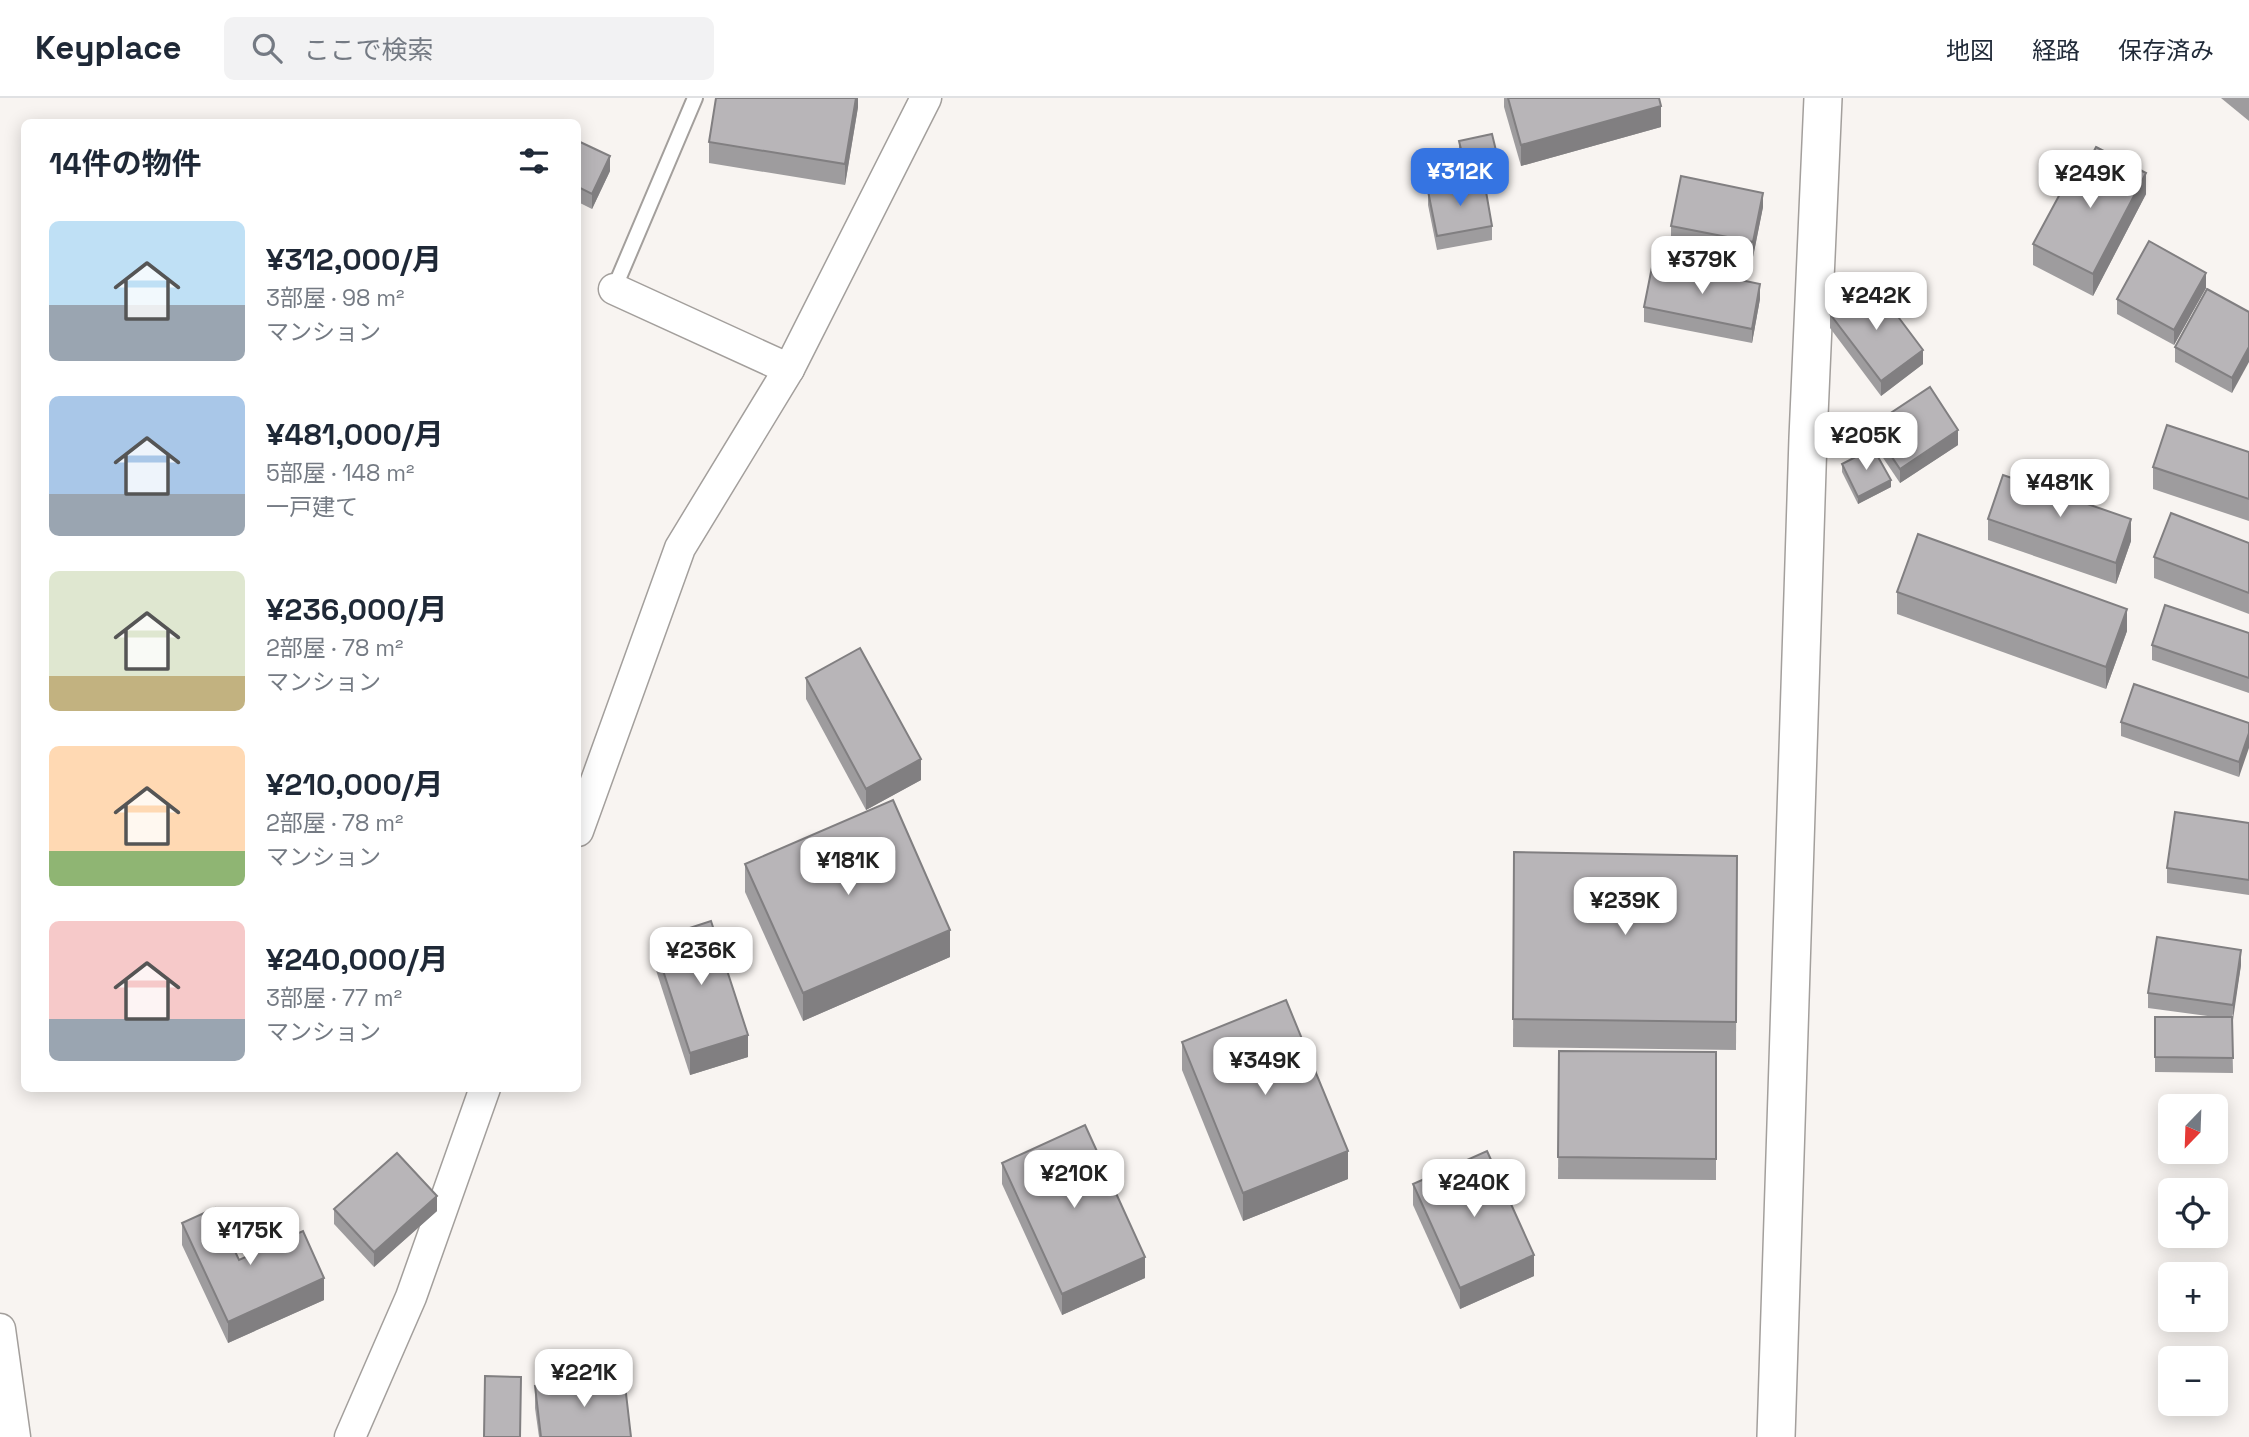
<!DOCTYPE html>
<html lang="ja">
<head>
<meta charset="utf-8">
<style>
	body { margin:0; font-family:"Space Grotesk","Noto Sans JP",sans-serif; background:#f2f2f3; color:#1f2937; height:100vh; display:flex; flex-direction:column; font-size:26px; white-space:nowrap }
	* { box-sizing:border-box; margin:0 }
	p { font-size:23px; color:#747a83 }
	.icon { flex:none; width:38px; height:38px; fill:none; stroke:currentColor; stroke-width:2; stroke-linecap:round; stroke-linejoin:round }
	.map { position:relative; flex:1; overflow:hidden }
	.side { position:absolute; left:21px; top:21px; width:560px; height:973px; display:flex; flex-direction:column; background:#fff; border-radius:10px; box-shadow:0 4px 18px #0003 }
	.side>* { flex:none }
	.needle { width:46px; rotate:203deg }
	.fabs { position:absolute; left:2158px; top:996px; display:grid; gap:14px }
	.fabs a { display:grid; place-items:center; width:70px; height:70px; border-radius:10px; background:#fff; box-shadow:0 4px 18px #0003; font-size:35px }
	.price { position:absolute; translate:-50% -60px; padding:0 16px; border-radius:14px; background:#fff; color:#222; font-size:23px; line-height:46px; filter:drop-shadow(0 2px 4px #0008) }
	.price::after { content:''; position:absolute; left:50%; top:42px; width:21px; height:16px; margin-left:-10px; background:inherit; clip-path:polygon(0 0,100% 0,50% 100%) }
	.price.current { background:#3574e2; color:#fff }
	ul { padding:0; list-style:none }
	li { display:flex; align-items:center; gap:21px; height:175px; padding:0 28px }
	li span { display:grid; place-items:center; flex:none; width:196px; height:140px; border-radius:10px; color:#555 }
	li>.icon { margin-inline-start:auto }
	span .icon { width:84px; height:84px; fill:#fffc; stroke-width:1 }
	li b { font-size:30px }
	h2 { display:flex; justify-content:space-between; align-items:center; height:84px; padding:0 28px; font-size:30px }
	header { display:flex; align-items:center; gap:42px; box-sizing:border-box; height:98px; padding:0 35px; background:#fff; border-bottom:2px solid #e0e1e3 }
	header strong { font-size:33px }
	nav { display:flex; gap:38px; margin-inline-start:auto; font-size:24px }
	.search { width:490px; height:63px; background:#f2f2f3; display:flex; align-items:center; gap:18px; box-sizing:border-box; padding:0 24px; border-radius:10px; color:#747a83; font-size:26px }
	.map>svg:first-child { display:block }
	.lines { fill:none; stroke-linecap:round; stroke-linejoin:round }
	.service-casing { stroke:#a39f9c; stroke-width:18 }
	.minor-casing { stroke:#a39f9c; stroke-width:33 }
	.tertiary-casing { stroke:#a39f9c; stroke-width:40 }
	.service { stroke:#fff; stroke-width:14 }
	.minor { stroke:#fff; stroke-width:30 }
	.tertiary { stroke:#fff; stroke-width:37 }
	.wall { fill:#9e9c9e }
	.shaded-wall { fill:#817f81 }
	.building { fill:#b8b5b8; stroke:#817f81; stroke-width:2 }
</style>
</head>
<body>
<header>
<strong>Keyplace</strong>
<div class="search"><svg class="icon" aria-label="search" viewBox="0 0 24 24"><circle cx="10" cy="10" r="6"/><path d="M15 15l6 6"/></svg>ここで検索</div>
<nav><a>地図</a><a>経路</a><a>保存済み</a></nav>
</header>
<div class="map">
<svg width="2249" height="1339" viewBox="0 0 2249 1339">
	<rect width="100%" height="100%" fill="#f8f4f1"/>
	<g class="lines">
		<g class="service-casing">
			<path id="service" d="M614,191L695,0"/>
		</g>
		<g class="minor-casing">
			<g id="minor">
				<path d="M614,191L789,271"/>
				<path d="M578,733L680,450L789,271L926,0"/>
				<path d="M0,1231L15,1339"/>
				<path d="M350,1339L411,1199L485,990"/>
			</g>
		</g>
		<g class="tertiary-casing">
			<path id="tertiary" d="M1776,1339L1808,340L1823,0"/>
		</g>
		<use href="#service" class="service"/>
		<use href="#minor" class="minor"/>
		<use href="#tertiary" class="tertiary"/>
	</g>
	<g class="wall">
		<path d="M858,0V9L845,87L709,65V44Z"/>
		<path d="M1504,0H1659L1661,29L1521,68L1504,9Z"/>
		<path d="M2221,0H2249V23Z"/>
		<path d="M578,43L610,73L592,111L578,104Z"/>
		<path d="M1459,43L1499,73L1466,80L1459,50Z"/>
		<path d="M2084,72L2146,96L2093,198L2033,167V146Z"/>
		<path d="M1428,93L1492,128V142L1437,152L1428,107Z"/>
		<path d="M1763,109L1753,159L1671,142V128Z"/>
		<path d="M2206,190L2174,247L2117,216V201Z"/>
		<path d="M1760,201L1752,245L1644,224V209Z"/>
		<path d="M2249,214L2232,295L2175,264V249Z"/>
		<path d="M1830,216L1923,266L1881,298L1830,230Z"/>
		<path d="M1871,328L1958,347L1900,385L1871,342Z"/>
		<path d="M2249,354V423L2153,391V369Z"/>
		<path d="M1842,366L1891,389L1858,406L1842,374Z"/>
		<path d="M1988,421L2131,443L2116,486L1988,442Z"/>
		<path d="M2249,445V516L2154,480V459Z"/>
		<path d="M1897,494L2127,533L2106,591L1897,516Z"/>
		<path d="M2249,535V595L2152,562V547Z"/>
		<path d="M806,580L921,682L866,712L806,601Z"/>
		<path d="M2121,624L2249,625L2239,679L2121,638Z"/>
		<path d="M2249,725V797L2167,785V770Z"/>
		<path d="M1514,754L1737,758L1736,952L1513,949Z"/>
		<path d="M745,766L950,859L803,923L745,794Z"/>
		<path d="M653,842L748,959L690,977L653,863Z"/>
		<path d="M2241,867L2232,922L2233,975L2155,974V919H2215L2148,910V895Z"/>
		<path d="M1182,944L1348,1081L1243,1123L1182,972Z"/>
		<path d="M1559,953L1716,954V1082L1558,1081Z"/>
		<path d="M1002,1065L1145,1180L1062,1217L1002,1086Z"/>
		<path d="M1413,1086L1534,1178L1460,1211L1413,1107Z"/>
		<path d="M334,1111L437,1113L374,1169L334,1126Z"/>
		<path d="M182,1125L239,1162L324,1202L228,1245L182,1147Z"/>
		<path d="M535,1288L631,1339H539L535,1310Z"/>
	</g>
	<g class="shaded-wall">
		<path d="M856,0H858V9L845,87V66Z"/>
		<path d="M1661,8V29L1521,68V47Z"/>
		<path d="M610,58V73L592,111V96Z"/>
		<path d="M1499,65V73L1466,80V72Z"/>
		<path d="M2146,75V96L2093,198V176Z"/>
		<path d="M1763,95V109L1753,159V144Z"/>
		<path d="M2206,175V190L2174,247V232Z"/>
		<path d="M1760,186V201L1752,245V231Z"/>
		<path d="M2249,249V264L2232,295V280Z"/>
		<path d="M1923,252V266L1881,298V283Z"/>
		<path d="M1958,332V347L1900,385V371Z"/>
		<path d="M1891,382V389L1858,406V399Z"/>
		<path d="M2131,421V443L2116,486V465Z"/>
		<path d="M2127,511V533L2106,591V569Z"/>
		<path d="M2249,635V650L2239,679V664Z"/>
		<path d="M921,661V682L866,712V691Z"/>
		<path d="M950,832V859L803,923V895Z"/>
		<path d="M2241,852V867L2233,922V907Z"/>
		<path d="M748,937V959L690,977V955Z"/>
		<path d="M1348,1053V1081L1243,1123V1095Z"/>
		<path d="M437,1098V1113L374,1169V1154Z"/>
		<path d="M1534,1157V1178L1460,1211V1190Z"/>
		<path d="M1145,1159V1180L1062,1217V1196Z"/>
		<path d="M324,1180V1202L228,1245V1224Z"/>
	</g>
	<g class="building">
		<path d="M716,0H856L845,66L709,44Z"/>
		<path d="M1508,0H1659L1661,8L1521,47Z"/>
		<path d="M1492,36L1499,65L1466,72L1459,43Z"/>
		<path d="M578,43L610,58L592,96L578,89Z"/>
		<path d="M2096,49L2146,75L2093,176L2033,146L2075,68L2084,72Z"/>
		<path d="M1681,78L1763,95L1753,144L1671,128Z"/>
		<path d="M1484,82L1492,128L1437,138L1428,93Z"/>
		<path d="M2149,143L2206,175L2174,232L2117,201Z"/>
		<path d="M1653,164L1760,186L1752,231L1644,209Z"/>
		<path d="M1872,184L1923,252L1881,283L1830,216Z"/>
		<path d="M2207,191L2249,214V249L2232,280L2175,249Z"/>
		<path d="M1930,289L1958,332L1900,371L1871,328Z"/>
		<path d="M2167,327L2249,354V401L2153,369Z"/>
		<path d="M1873,350L1891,382L1858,399L1842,366Z"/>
		<path d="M2003,377L2131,421L2116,465L1988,421Z"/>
		<path d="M2171,415L2249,445V495L2154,459Z"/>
		<path d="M1918,436L2127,511L2106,569L1897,494Z"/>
		<path d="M2165,507L2249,535V580L2152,547Z"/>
		<path d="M860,550L921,661L866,691L806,580Z"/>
		<path d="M2134,586L2249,625V635L2239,664L2121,624Z"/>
		<path d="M893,702L950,832L803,895L745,766Z"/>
		<path d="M2175,714L2249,725V782L2167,770Z"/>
		<path d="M1514,754L1737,758L1736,924L1513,921Z"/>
		<path d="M711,823L748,937L690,955L653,842Z"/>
		<path d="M2157,839L2241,852L2233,907L2148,895Z"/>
		<path d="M1286,902L1348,1053L1243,1095L1182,944Z"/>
		<path d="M2155,919H2232L2233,960L2155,959Z"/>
		<path d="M1559,953L1716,954V1061L1558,1059Z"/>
		<path d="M1085,1027L1145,1159L1062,1196L1002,1065Z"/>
		<path d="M1487,1053L1534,1157L1460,1190L1413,1086Z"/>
		<path d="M397,1055L437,1098L374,1154L334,1111Z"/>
		<path d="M215,1110L239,1162L303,1133L324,1180L228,1224L182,1125Z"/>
		<path d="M485,1278L521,1279L520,1339H484Z"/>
		<path d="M624,1278L631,1339H541L535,1288Z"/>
	</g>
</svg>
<div class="fabs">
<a><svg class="needle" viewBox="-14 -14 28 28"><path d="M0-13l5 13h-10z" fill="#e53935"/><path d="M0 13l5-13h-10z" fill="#747a83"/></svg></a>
<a><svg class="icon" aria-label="locate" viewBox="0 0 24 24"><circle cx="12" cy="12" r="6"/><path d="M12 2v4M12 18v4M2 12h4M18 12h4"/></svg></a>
<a>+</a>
<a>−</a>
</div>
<b class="price current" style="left:1460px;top:110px">¥312K</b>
<b class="price" style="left:2090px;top:112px">¥249K</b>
<b class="price" style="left:1702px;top:198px">¥379K</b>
<b class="price" style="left:1876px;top:234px">¥242K</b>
<b class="price" style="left:1866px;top:374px">¥205K</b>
<b class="price" style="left:2060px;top:421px">¥481K</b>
<b class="price" style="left:848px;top:799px">¥181K</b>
<b class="price" style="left:1625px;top:839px">¥239K</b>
<b class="price" style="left:701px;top:889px">¥236K</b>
<b class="price" style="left:1265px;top:999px">¥349K</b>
<b class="price" style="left:1074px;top:1112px">¥210K</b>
<b class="price" style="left:1474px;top:1121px">¥240K</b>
<b class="price" style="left:250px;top:1169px">¥175K</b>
<b class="price" style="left:584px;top:1311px">¥221K</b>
<section class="side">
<h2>14件の物件<svg class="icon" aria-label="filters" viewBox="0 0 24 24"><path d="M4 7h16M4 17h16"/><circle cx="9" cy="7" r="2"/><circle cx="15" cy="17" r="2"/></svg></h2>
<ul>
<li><span style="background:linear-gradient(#bfe0f5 60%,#9aa5b1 0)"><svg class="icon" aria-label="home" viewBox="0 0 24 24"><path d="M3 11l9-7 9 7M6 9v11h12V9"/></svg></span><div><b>¥312,000/月</b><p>3部屋 · 98 m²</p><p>マンション</p></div></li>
<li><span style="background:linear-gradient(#a9c7e8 70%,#9aa5b1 0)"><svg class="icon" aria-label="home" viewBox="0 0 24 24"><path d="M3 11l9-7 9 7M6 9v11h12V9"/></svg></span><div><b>¥481,000/月</b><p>5部屋 · 148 m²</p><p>一戸建て</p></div></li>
<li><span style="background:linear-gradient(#dfe7d0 75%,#c2b280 0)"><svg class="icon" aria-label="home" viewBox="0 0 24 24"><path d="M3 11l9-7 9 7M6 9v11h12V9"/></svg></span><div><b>¥236,000/月</b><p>2部屋 · 78 m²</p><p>マンション</p></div></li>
<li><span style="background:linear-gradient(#ffd9b3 75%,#8fb573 0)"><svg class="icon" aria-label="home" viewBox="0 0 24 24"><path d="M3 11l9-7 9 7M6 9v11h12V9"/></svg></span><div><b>¥210,000/月</b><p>2部屋 · 78 m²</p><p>マンション</p></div></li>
<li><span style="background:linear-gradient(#f6c9c9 70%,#9aa5b1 0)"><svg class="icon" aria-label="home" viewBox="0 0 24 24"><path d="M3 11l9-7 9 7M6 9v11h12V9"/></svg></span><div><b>¥240,000/月</b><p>3部屋 · 77 m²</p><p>マンション</p></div></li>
</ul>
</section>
</div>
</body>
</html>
